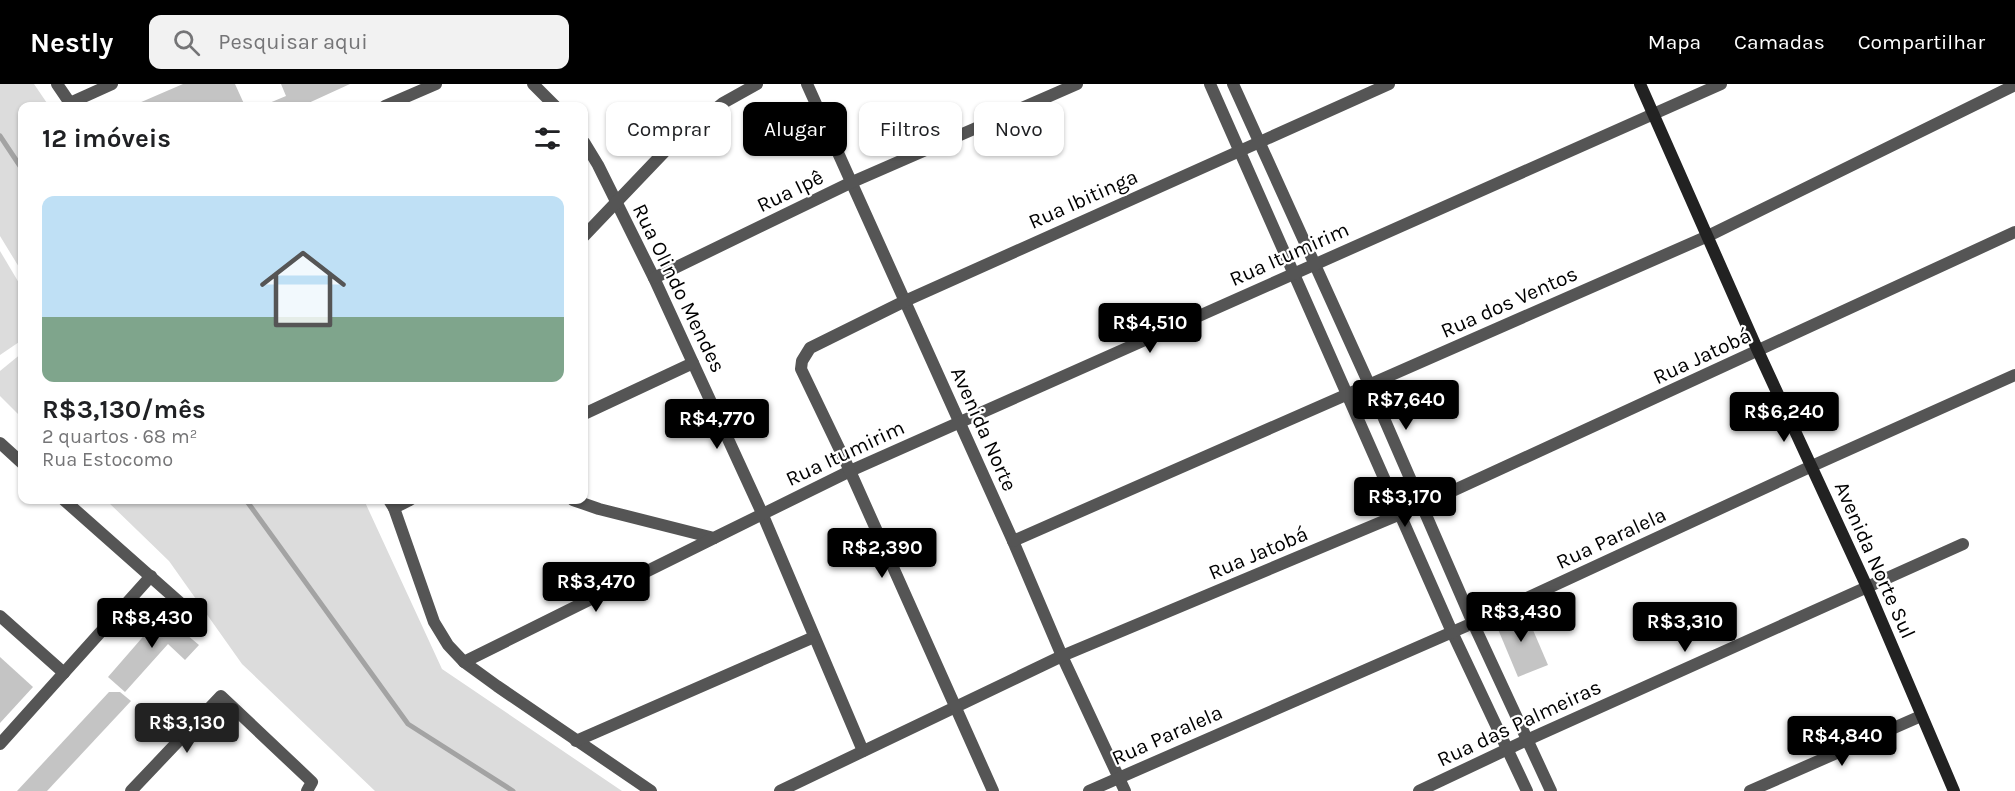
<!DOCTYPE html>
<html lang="pt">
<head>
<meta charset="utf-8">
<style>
	body { margin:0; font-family:Karla,sans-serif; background:#f2f2f2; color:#202124; height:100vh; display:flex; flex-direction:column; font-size:22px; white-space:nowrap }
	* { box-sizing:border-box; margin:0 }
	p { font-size:20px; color:#757577 }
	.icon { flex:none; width:33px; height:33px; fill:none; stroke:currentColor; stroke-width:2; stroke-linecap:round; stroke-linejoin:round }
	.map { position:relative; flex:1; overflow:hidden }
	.side { position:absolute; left:18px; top:18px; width:570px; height:402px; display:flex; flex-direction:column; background:#fff; border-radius:12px; box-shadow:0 2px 4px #0004 }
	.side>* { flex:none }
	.banner { position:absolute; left:606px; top:18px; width:570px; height:54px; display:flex; gap:12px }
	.price { position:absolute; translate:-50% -51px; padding:0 14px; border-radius:6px; background:#000; color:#fff; font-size:20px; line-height:39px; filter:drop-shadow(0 2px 3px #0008) }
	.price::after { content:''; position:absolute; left:50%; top:36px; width:18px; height:14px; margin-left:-9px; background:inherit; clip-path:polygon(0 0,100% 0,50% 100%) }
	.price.on { background:#222; color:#fff }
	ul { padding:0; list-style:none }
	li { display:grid; align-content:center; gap:12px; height:318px; padding:0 24px }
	li span { display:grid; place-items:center; height:186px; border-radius:12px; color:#555 }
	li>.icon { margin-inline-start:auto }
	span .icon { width:108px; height:108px; fill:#fffc; stroke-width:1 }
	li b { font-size:26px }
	h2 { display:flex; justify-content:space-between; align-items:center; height:72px; padding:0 24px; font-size:26px }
	.chip { padding:0 21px; border-radius:12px; background:#fff; box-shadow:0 2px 4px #0004; font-size:21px; line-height:54px }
	.chip.on { background:#000; color:#fff }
	header { display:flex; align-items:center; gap:36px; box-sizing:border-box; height:84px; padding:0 30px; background:#000; color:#fff }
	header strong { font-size:28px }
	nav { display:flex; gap:33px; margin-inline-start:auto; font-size:21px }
	.search { width:420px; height:54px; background:#f2f2f2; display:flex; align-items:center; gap:15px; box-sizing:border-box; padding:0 21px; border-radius:12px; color:#757577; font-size:22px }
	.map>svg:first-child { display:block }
	.green { fill:#dcdcdc }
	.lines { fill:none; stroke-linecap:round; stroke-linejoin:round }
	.stream { stroke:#a3a3a3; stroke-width:5 }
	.building { fill:#c4c4c4 }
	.street { stroke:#555; stroke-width:12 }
	.secondary { stroke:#222; stroke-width:12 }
	.labels { text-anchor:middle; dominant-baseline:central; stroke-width:4.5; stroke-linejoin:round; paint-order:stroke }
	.street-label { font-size:21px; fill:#000; stroke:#fff }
</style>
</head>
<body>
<header>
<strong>Nestly</strong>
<div class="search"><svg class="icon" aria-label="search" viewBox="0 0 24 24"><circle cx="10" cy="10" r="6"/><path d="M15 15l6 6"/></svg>Pesquisar aqui</div>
<nav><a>Mapa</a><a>Camadas</a><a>Compartilhar</a></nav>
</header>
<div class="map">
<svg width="2015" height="707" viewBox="0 0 2015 707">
	<rect width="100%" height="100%" fill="#fff"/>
	<g class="green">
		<path d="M0,0H34L49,22H22V188L0,152Z"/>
		<path d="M0,167L22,204V256L0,271Z"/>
		<path d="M22,269V334L0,312V287Z"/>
		<path d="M106,416H364L442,585L622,707H375L242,580L169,477Z"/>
	</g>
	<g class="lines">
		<g class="stream">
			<path d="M0,52L22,85"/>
			<path d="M246,416L408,640L513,707"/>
		</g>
	</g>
	<g class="building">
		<path d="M183,0H235L245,22H132Z"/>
		<path d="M281,0H350L302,22H262L286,12Z"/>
		<path d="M156,525L199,561L185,576L168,560L125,608L108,593L148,547L142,541Z"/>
		<path d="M1524,525L1548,581L1518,593L1495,538Z"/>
		<path d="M0,573L33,603L0,639Z"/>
		<path d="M109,608H120L131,617L47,707H17Z"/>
	</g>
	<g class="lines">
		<g class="street">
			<path d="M57,0L72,22"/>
			<path d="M533,0L555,22"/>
			<path d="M807,0L1013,457L1062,572L1125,707"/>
			<path d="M1210,0L1452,548L1527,707"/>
			<path d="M1233,0L1369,300L1473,539L1551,707"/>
			<path d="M70,19L112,0"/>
			<path d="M385,22L436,0"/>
			<path d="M584,58L598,81L654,194L693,279L762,429L863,667"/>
			<path d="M584,152L669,63L723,19L757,0"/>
			<path d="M654,194L850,99L1077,0"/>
			<path d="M584,330L693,279"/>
			<path d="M0,359L22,379"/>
			<path d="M64,416L195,532"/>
			<path d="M389,416L394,424L434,538L448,561L464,578L497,602L651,707"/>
			<path d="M573,416L599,425L714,454L850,387L1721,0"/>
			<path d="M394,424L410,416"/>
			<path d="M1013,457L1708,152L2015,1"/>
			<path d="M0,532L64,589"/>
			<path d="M464,578L714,454"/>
			<path d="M576,657L814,553"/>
			<path d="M0,660L151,492"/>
			<path d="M131,707L221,612L312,698L307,707"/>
			<path d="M780,707L1062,572L1422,421L2015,148"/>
			<path d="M993,707L850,387L801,285L802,277L810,264L905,217L1389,0"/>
			<path d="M1089,707L1473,539L1812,382L2015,291"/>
			<path d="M1419,707L1527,656L1963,460"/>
			<path d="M1750,707L1921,632"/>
		</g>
		<path class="secondary" d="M1640,0L1758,267L1867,503L1954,707"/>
	</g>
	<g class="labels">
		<g class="street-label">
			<text transform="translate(790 107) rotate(-26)">Rua Ipê</text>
			<text transform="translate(1083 115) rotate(-24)">Rua Ibitinga</text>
			<text transform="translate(1289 170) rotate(-24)">Rua Itumirim</text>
			<text transform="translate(679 204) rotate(64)">Rua Olindo Mendes</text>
			<text transform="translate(1509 218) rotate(-24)">Rua dos Ventos</text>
			<text transform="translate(1702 272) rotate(-25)">Rua Jatobá</text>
			<text transform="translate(984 345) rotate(66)">Avenida Norte</text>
			<text transform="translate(845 369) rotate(-25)">Rua Itumirim</text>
			<text transform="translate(1611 454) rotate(-25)">Rua Paralela</text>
			<text transform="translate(1258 469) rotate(-23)">Rua Jatobá</text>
			<text transform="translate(1875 476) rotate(66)">Avenida Norte Sul</text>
			<text transform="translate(1519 639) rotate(-25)">Rua das Palmeiras</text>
			<text transform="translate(1167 651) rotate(-24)">Rua Paralela</text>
		</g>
	</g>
</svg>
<b class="price" style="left:1150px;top:270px">R$4,510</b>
<b class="price" style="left:1406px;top:347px">R$7,640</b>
<b class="price" style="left:1784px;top:359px">R$6,240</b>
<b class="price" style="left:717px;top:366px">R$4,770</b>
<b class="price" style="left:1405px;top:444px">R$3,170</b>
<b class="price" style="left:882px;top:495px">R$2,390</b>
<b class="price" style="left:596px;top:529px">R$3,470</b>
<b class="price" style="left:1521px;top:559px">R$3,430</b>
<b class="price" style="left:152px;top:565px">R$8,430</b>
<b class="price" style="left:1685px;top:569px">R$3,310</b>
<b class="price on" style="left:187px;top:670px">R$3,130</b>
<b class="price" style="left:1842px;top:683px">R$4,840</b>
<div class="banner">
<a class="chip">Comprar</a>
<a class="chip on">Alugar</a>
<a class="chip">Filtros</a>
<a class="chip">Novo</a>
</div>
<section class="side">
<h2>12 imóveis<svg class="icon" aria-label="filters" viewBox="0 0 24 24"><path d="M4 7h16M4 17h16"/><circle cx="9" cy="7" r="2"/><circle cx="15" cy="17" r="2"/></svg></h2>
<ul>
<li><span style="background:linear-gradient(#bfe0f5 65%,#7fa58c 0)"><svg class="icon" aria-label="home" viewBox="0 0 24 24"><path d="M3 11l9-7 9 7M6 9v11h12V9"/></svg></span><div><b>R$3,130/mês</b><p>2 quartos · 68 m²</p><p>Rua Estocomo</p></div></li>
</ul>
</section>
</div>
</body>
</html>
